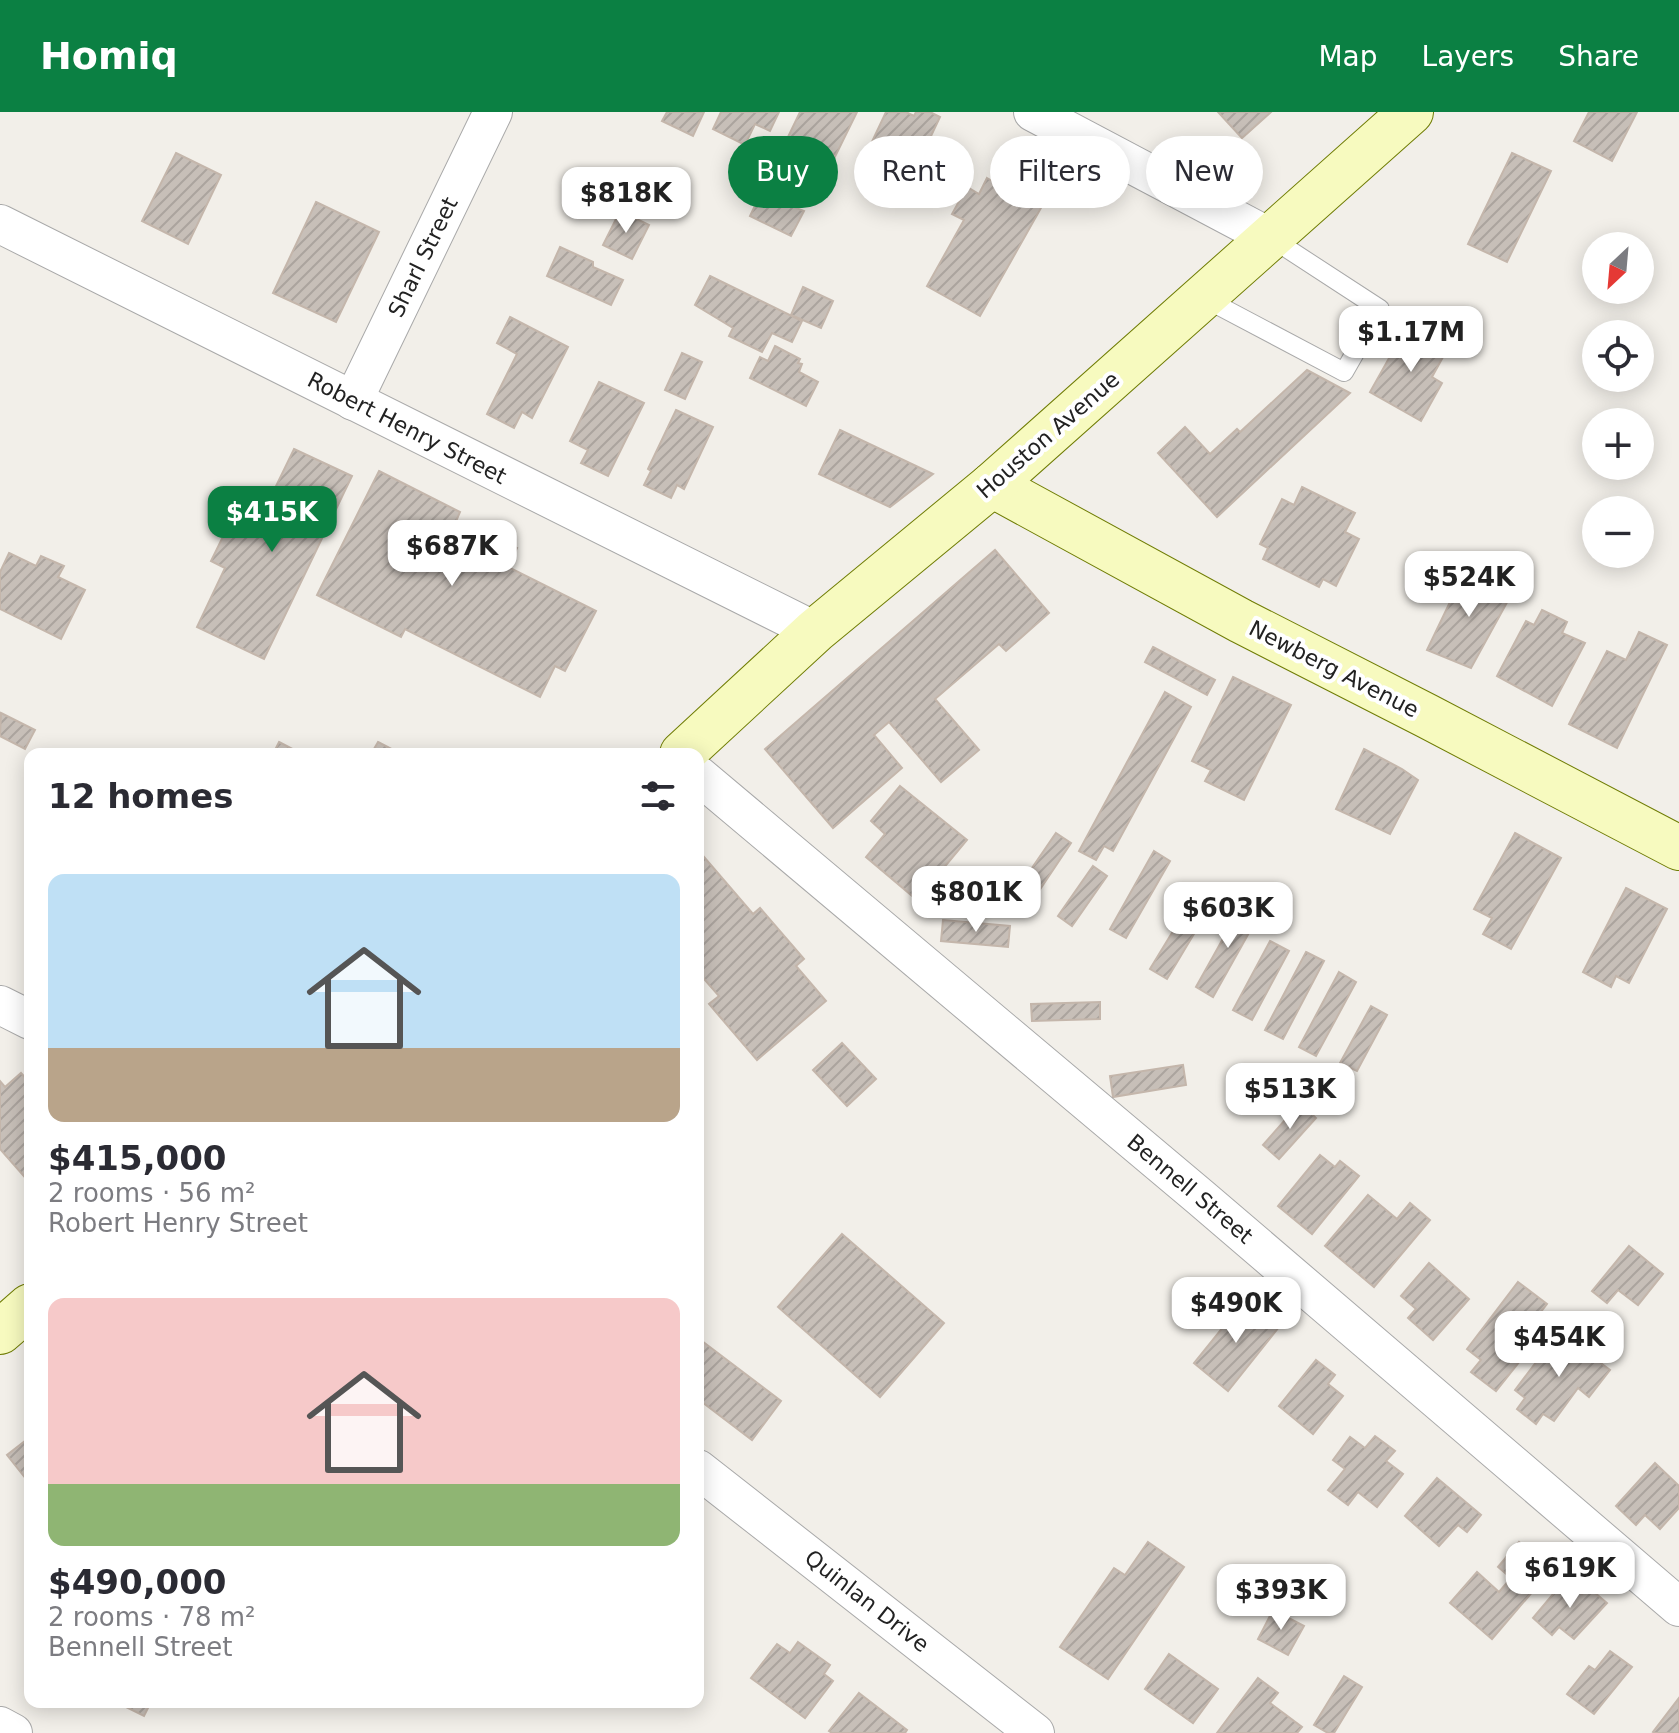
<!DOCTYPE html>
<html lang="en">
<head>
<meta charset="utf-8">
<style>
	body { margin:0; font-family:"DejaVu Sans",sans-serif; background:#f7f7f7; color:#2b2b33; height:100vh; display:flex; flex-direction:column; font-size:30px; white-space:nowrap }
	* { box-sizing:border-box; margin:0 }
	p { font-size:26px; color:#7c7c81 }
	.icon { flex:none; width:44px; height:44px; fill:none; stroke:currentColor; stroke-width:2; stroke-linecap:round; stroke-linejoin:round }
	.map { position:relative; flex:1; overflow:hidden }
	.drawer { position:absolute; left:24px; top:636px; width:680px; height:960px; display:flex; flex-direction:column; background:#fff; border-radius:16px; box-shadow:0 4px 20px #0003 }
	.drawer>* { flex:none }
	.top-card { position:absolute; left:728px; top:24px; width:760px; height:72px; display:flex; gap:16px }
	.needle { width:52px; rotate:206deg }
	.controls { position:absolute; left:1582px; top:120px; display:grid; gap:16px }
	.controls a { display:grid; place-items:center; width:72px; height:72px; border-radius:50%; background:#fff; box-shadow:0 4px 20px #0003; font-size:40px }
	.price { position:absolute; translate:-50% -68px; padding:0 18px; border-radius:16px; background:#fff; color:#222; font-size:26px; line-height:52px; filter:drop-shadow(0 2px 4px #0008) }
	.price::after { content:''; position:absolute; left:50%; top:48px; width:24px; height:18px; margin-left:-12px; background:inherit; clip-path:polygon(0 0,100% 0,50% 100%) }
	.price.selected { background:#0b8043; color:#fff }
	ul { padding:0; list-style:none }
	li { display:grid; align-content:center; gap:16px; height:424px; padding:0 24px }
	li span { display:grid; place-items:center; height:248px; border-radius:16px; color:#555 }
	li>.icon { margin-inline-start:auto }
	span .icon { width:144px; height:144px; fill:#fffc; stroke-width:1 }
	li b { font-size:34px }
	h2 { display:flex; justify-content:space-between; align-items:center; height:96px; padding:0 24px; font-size:34px }
	.chip { padding:0 28px; border-radius:36px; background:#fff; box-shadow:0 4px 20px #0003; font-size:28px; line-height:72px }
	.chip.selected { background:#0b8043; color:#fff }
	header { display:flex; align-items:center; gap:48px; box-sizing:border-box; height:112px; padding:0 40px; background:#0b8043; color:#fff }
	header strong { font-size:38px }
	nav { display:flex; gap:44px; margin-inline-start:auto; font-size:28px }
	.map>svg:first-child { display:block }
	.building { fill:url(#building-hatch); stroke:#c4b6ab; stroke-width:2 }
	.lines { fill:none; stroke-linecap:round; stroke-linejoin:round }
	.lane-casing { stroke:#a9a9a9; stroke-width:20 }
	.street-casing { stroke:#a9a9a9; stroke-width:40 }
	.secondary-casing { stroke:#707d05; stroke-width:46 }
	.lane { stroke:#fff; stroke-width:18 }
	.street { stroke:#fff; stroke-width:38 }
	.secondary { stroke:#f7fabf; stroke-width:44 }
	.labels { text-anchor:middle; dominant-baseline:central; stroke-width:8; stroke-linejoin:round; paint-order:stroke }
	.street-label { font-size:22px; fill:#222; stroke:#fff }
</style>
</head>
<body>
<header>
<strong>Homiq</strong>
<nav><a>Map</a><a>Layers</a><a>Share</a></nav>
</header>
<div class="map">
<svg width="1679" height="1621" viewBox="0 0 1679 1621">
	<defs>
		<pattern id="building-hatch" width="6" height="6" patternUnits="userSpaceOnUse" patternTransform="scale(2)"><rect width="6" height="6" fill="#c7bfb8"/><path d="M-1 1l2-2M0 6l6-6M5 7l2-2" fill="none" stroke="#aba49e"/></pattern>
	</defs>
	<rect width="100%" height="100%" fill="#f2efe9"/>
	<g class="building">
		<path d="M667,0H704L693,24L662,9Z"/>
		<path d="M721,0H779L770,19L755,12L745,33L713,17Z"/>
		<path d="M800,0H857L829,57L808,47L786,92L804,99L791,124L750,104Z"/>
		<path d="M886,0H906L914,4L916,0H930L940,5L907,75L861,53Z"/>
		<path d="M1218,0H1271L1242,26Z"/>
		<path d="M1589,0H1637L1612,49L1574,29Z"/>
		<path d="M176,41L221,63L188,132L142,109Z"/>
		<path d="M1512,41L1551,59L1507,150L1468,132Z"/>
		<path d="M987,66L1041,96L980,204L927,174L964,108L952,102L967,75L979,82Z"/>
		<path d="M316,90L379,120L336,210L273,181Z"/>
		<path d="M620,99L649,113L632,147L603,133Z"/>
		<path d="M560,135L593,150V155L623,168L611,193L547,164Z"/>
		<path d="M710,164L802,209L792,230L772,221L762,240L729,224L733,216L695,193Z"/>
		<path d="M803,175L833,189L821,216L791,203Z"/>
		<path d="M510,205L568,235L532,306L522,300L514,316L487,302L517,242L497,231Z"/>
		<path d="M1407,214L1448,236L1432,265L1442,271L1421,309L1370,280Z"/>
		<path d="M775,234L800,247L798,251L802,252L799,260L818,270L806,294L750,266L760,245L768,249Z"/>
		<path d="M682,241L702,250L685,287L665,278Z"/>
		<path d="M1307,258L1350,281L1217,405L1158,341L1185,315L1210,342L1237,317L1240,320Z"/>
		<path d="M599,270L644,291L608,364L581,351L588,338L570,329Z"/>
		<path d="M676,298L713,315L684,377L677,373L671,386L644,373L651,359L648,357Z"/>
		<path d="M840,318L933,362L890,395L819,362Z"/>
		<path d="M294,337L352,364L264,547L197,515L225,456L211,449L239,392L262,403Z"/>
		<path d="M379,359L460,400L454,414L466,419L469,412L517,436L508,455L596,499L565,559L555,554L540,585L405,517L401,525L317,483Z"/>
		<path d="M1302,375L1355,401L1345,420L1359,427L1336,474L1323,467L1319,475L1263,447L1268,436L1260,432L1282,387L1294,393Z"/>
		<path d="M995,438L1049,501L1006,539L999,532L935,587L979,638L941,670L889,610L874,623L902,656L833,716L765,637Z"/>
		<path d="M9,441L36,454L41,444L64,454L58,465L85,478L61,527L0,497V460Z"/>
		<path d="M1482,459L1503,469L1498,479L1510,485L1471,556L1427,538L1463,463L1476,470Z"/>
		<path d="M1542,498L1567,510L1562,521L1585,531L1552,594L1497,564L1526,509L1534,513Z"/>
		<path d="M1639,520L1667,533L1617,636L1569,612L1607,539L1626,548Z"/>
		<path d="M1153,535L1215,568L1207,583L1145,550Z"/>
		<path d="M1233,565L1291,593L1244,688L1205,669L1211,658L1192,649Z"/>
		<path d="M1165,580L1191,595L1113,739L1104,734L1096,748L1079,739Z"/>
		<path d="M1,601L35,618L25,637L0,624Z"/>
		<path d="M279,630L302,642H273Z"/>
		<path d="M378,630L401,642H371Z"/>
		<path d="M1364,637L1402,657L1418,668L1390,722L1336,697Z"/>
		<path d="M900,674L967,728L917,788L866,745L885,722L871,709Z"/>
		<path d="M1056,721L1071,731L1035,785L1019,775Z"/>
		<path d="M1515,721L1561,746L1511,837L1483,822L1492,806L1474,797Z"/>
		<path d="M698,738L753,802L760,796L804,847L796,854L826,889L757,948L709,892L719,884L698,860Z"/>
		<path d="M1154,739L1170,749L1126,826L1110,817Z"/>
		<path d="M1093,754L1107,764L1072,814L1058,804Z"/>
		<path d="M1200,775L1216,785L1167,867L1150,857Z"/>
		<path d="M1626,776L1667,797L1629,871L1616,864L1611,875L1583,860Z"/>
		<path d="M1243,791L1260,801L1213,885L1196,875Z"/>
		<path d="M943,808L1010,814L1008,835L941,829Z"/>
		<path d="M1270,829L1289,839L1252,908L1233,898Z"/>
		<path d="M1306,840L1324,849L1283,927L1265,918Z"/>
		<path d="M1339,860L1356,870L1316,944L1299,935Z"/>
		<path d="M1100,890V907L1032,909L1031,892Z"/>
		<path d="M1371,894L1387,903L1357,959L1340,951Z"/>
		<path d="M842,931L876,967L847,994L813,958Z"/>
		<path d="M1183,953L1186,973L1113,985L1110,964Z"/>
		<path d="M21,961L30,971V1071L0,1037V969L5,975Z"/>
		<path d="M1300,991L1316,1006L1279,1047L1263,1033Z"/>
		<path d="M1320,1043L1335,1055L1340,1049L1359,1064L1312,1122L1278,1094Z"/>
		<path d="M1368,1083L1397,1107L1410,1091L1430,1108L1374,1175L1325,1134Z"/>
		<path d="M842,1122L944,1211L880,1285L778,1195Z"/>
		<path d="M1629,1134L1663,1162L1638,1193L1618,1178L1607,1191L1592,1179Z"/>
		<path d="M1429,1151L1469,1187L1433,1228L1408,1206L1416,1197L1401,1184Z"/>
		<path d="M1518,1170L1547,1192L1524,1222L1535,1230L1496,1279L1471,1260L1481,1248L1467,1237Z"/>
		<path d="M1245,1188L1279,1215L1228,1279L1194,1251Z"/>
		<path d="M1559,1220L1610,1258L1589,1285L1578,1276L1554,1309L1543,1302L1536,1312L1517,1297L1525,1286L1515,1278Z"/>
		<path d="M698,1226L781,1289L752,1328L698,1287Z"/>
		<path d="M1316,1248L1335,1263L1328,1272L1343,1284L1313,1322L1279,1294Z"/>
		<path d="M1375,1324L1395,1339L1386,1349L1403,1362L1377,1395L1358,1380L1348,1393L1328,1378L1345,1357L1333,1348L1350,1325L1365,1336Z"/>
		<path d="M30,1325V1372L7,1343Z"/>
		<path d="M1655,1351L1679,1374V1396L1660,1417L1645,1403L1636,1413L1616,1394Z"/>
		<path d="M1437,1366L1481,1403L1467,1420L1458,1413L1439,1434L1405,1404Z"/>
		<path d="M1148,1430L1184,1455L1108,1567L1060,1535L1114,1456L1125,1463Z"/>
		<path d="M1519,1430L1552,1457L1492,1527L1450,1491L1477,1460L1499,1480L1511,1466L1498,1455Z"/>
		<path d="M1565,1468L1582,1482L1588,1475L1607,1491L1574,1527L1559,1515L1552,1523L1533,1506Z"/>
		<path d="M1273,1498L1304,1514L1288,1543L1258,1527Z"/>
		<path d="M798,1530L830,1553L824,1562L833,1569L805,1606L751,1566L777,1532L790,1541Z"/>
		<path d="M1610,1539L1632,1555L1594,1602L1567,1582L1589,1554L1595,1558Z"/>
		<path d="M1169,1542L1218,1577L1193,1611L1145,1577Z"/>
		<path d="M1344,1564L1362,1575L1334,1621H1328L1314,1613Z"/>
		<path d="M1258,1566L1278,1581L1270,1591L1302,1615L1297,1621H1217Z"/>
		<path d="M859,1581L907,1618L905,1621H832L829,1619Z"/>
		<path d="M1679,1586V1621H1655L1653,1620Z"/>
		<path d="M116,1590H151L144,1604Z"/>
	</g>
	<g class="lines">
		<g class="lane-casing">
			<path id="lane" d="M1204,186L1344,260L1380,197L1271,126"/>
		</g>
		<g class="street-casing">
			<g id="street">
				<path d="M1033,0L1271,126"/>
				<path d="M0,112L815,519"/>
				<path d="M353,289L493,0"/>
				<path d="M698,663L1200,1085L1679,1495"/>
				<path d="M0,893L30,908"/>
				<path d="M698,1357L1035,1621"/>
				<path d="M0,1614L13,1621"/>
			</g>
		</g>
		<g class="secondary-casing">
			<g id="secondary">
				<path d="M992,373L1241,509L1427,604L1679,736"/>
				<path d="M682,642L815,519L992,373L1411,0"/>
				<path d="M0,1220L30,1194"/>
			</g>
		</g>
		<use href="#lane" class="lane"/>
		<use href="#street" class="street"/>
		<use href="#secondary" class="secondary"/>
	</g>
	<g class="labels">
		<g class="street-label">
			<text transform="translate(423 145) rotate(-64)">Sharl Street</text>
			<text transform="translate(407 316) rotate(27)">Robert Henry Street</text>
			<text transform="translate(1048 323) rotate(-41)">Houston Avenue</text>
			<text transform="translate(1334 557) rotate(27)">Newberg Avenue</text>
			<text transform="translate(1190 1077) rotate(40)">Bennell Street</text>
			<text transform="translate(867 1489) rotate(38)">Quinlan Drive</text>
		</g>
	</g>
</svg>
<div class="controls">
<a><svg class="needle" viewBox="-14 -14 28 28"><path d="M0-13l5 13h-10z" fill="#e53935"/><path d="M0 13l5-13h-10z" fill="#7c7c81"/></svg></a>
<a><svg class="icon" aria-label="locate" viewBox="0 0 24 24"><circle cx="12" cy="12" r="6"/><path d="M12 2v4M12 18v4M2 12h4M18 12h4"/></svg></a>
<a>+</a>
<a>−</a>
</div>
<b class="price" style="left:626px;top:123px">$818K</b>
<b class="price" style="left:1411px;top:262px">$1.17M</b>
<b class="price selected" style="left:272px;top:442px">$415K</b>
<b class="price" style="left:452px;top:476px">$687K</b>
<b class="price" style="left:1469px;top:507px">$524K</b>
<b class="price" style="left:976px;top:822px">$801K</b>
<b class="price" style="left:1228px;top:838px">$603K</b>
<b class="price" style="left:1290px;top:1019px">$513K</b>
<b class="price" style="left:1236px;top:1233px">$490K</b>
<b class="price" style="left:1559px;top:1267px">$454K</b>
<b class="price" style="left:1570px;top:1498px">$619K</b>
<b class="price" style="left:1281px;top:1520px">$393K</b>
<div class="top-card">
<a class="chip selected">Buy</a>
<a class="chip">Rent</a>
<a class="chip">Filters</a>
<a class="chip">New</a>
</div>
<section class="drawer">
<h2>12 homes<svg class="icon" aria-label="filters" viewBox="0 0 24 24"><path d="M4 7h16M4 17h16"/><circle cx="9" cy="7" r="2"/><circle cx="15" cy="17" r="2"/></svg></h2>
<ul>
<li><span style="background:linear-gradient(#bfe0f5 70%,#b9a48a 0)"><svg class="icon" aria-label="home" viewBox="0 0 24 24"><path d="M3 11l9-7 9 7M6 9v11h12V9"/></svg></span><div><b>$415,000</b><p>2 rooms · 56 m²</p><p>Robert Henry Street</p></div></li>
<li><span style="background:linear-gradient(#f6c9c9 75%,#8fb573 0)"><svg class="icon" aria-label="home" viewBox="0 0 24 24"><path d="M3 11l9-7 9 7M6 9v11h12V9"/></svg></span><div><b>$490,000</b><p>2 rooms · 78 m²</p><p>Bennell Street</p></div></li>
</ul>
</section>
</div>
</body>
</html>
